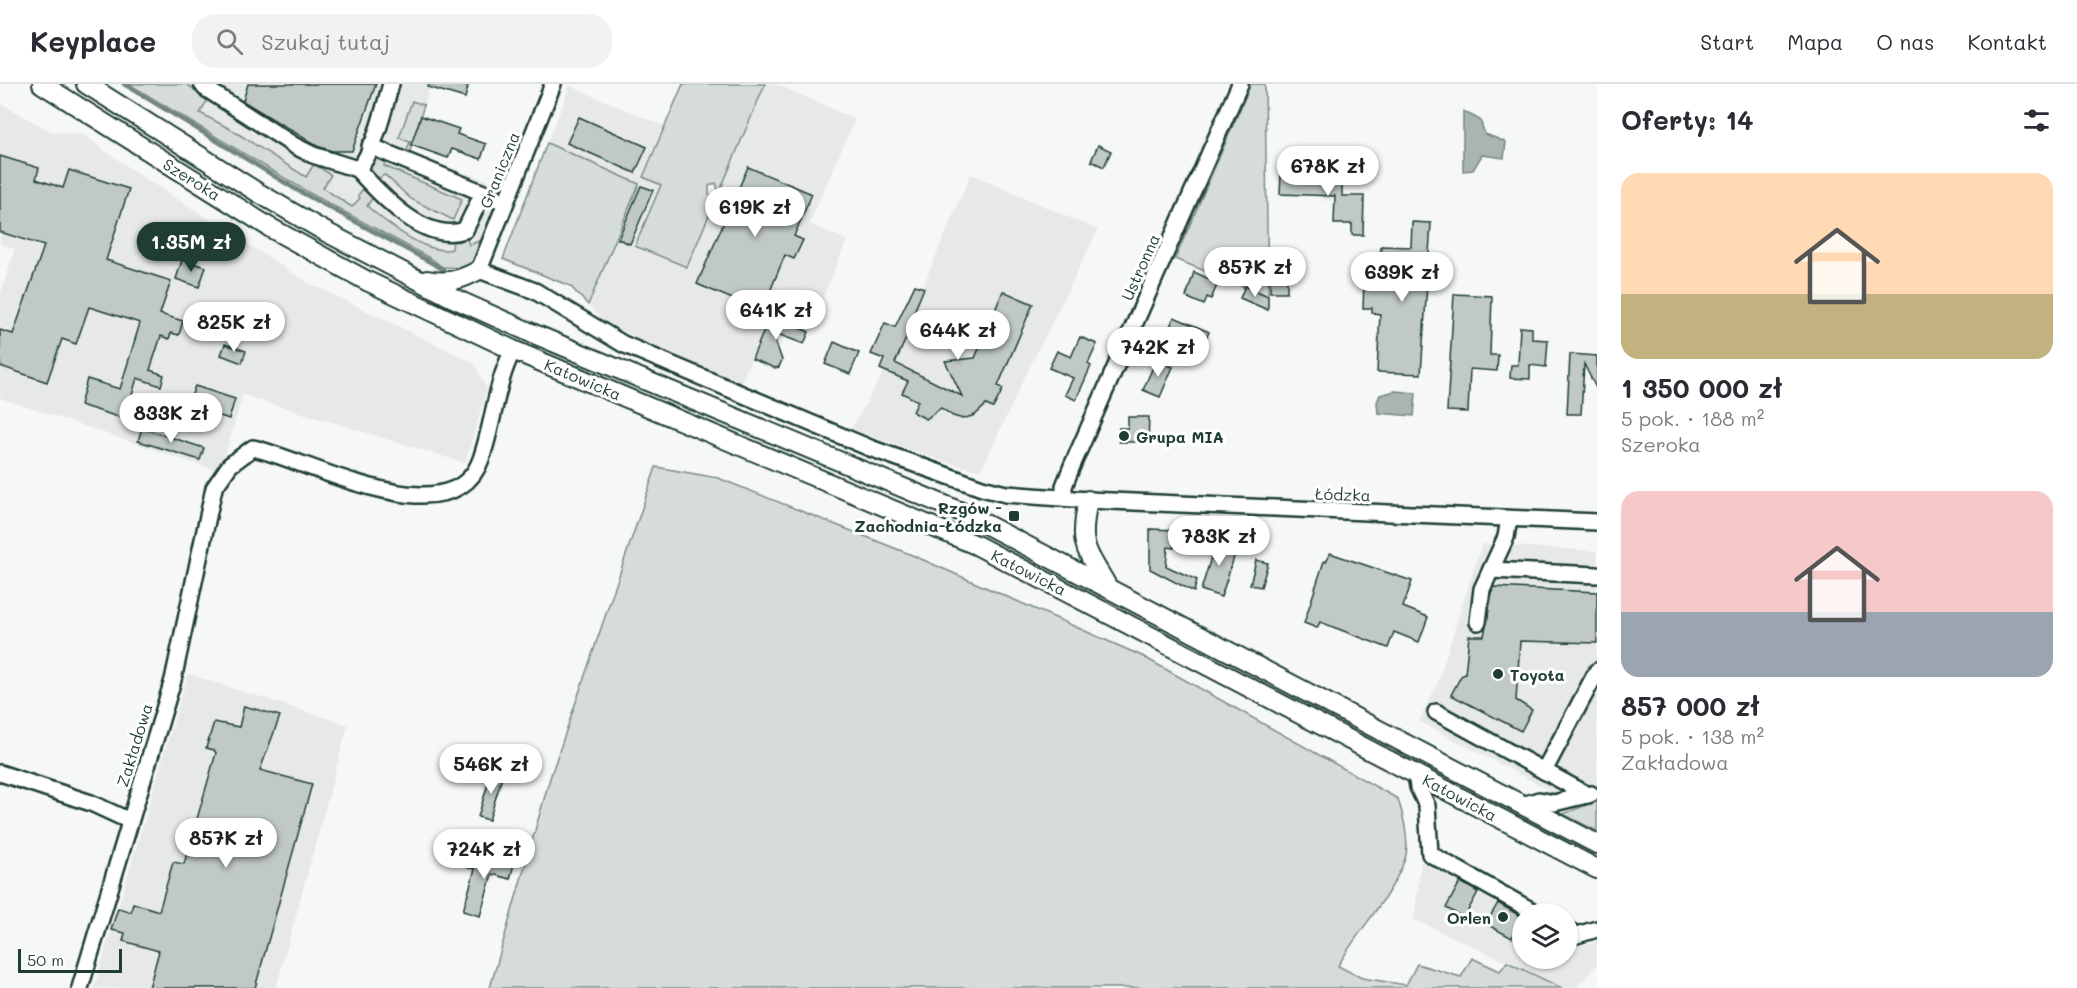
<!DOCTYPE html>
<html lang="pl">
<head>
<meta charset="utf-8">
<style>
	body { margin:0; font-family:Mali,sans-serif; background:#f2f2f3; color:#2b2b33; height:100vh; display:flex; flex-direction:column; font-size:22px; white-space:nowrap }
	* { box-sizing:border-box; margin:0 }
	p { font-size:20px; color:#7c7c81 }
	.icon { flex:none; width:33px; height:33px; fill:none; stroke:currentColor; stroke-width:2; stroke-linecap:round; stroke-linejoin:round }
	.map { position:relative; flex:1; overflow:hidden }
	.panel { display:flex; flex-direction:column; background:#fff; width:480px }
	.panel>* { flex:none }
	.tools { position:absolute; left:1512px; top:819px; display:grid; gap:12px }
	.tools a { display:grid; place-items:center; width:66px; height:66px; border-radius:50%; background:#fff; box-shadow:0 2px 4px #0004; font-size:30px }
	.scale { position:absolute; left:18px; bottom:15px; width:104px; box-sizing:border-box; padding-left:6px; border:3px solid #1f3d34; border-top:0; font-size:16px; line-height:21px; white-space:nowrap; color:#1f3d34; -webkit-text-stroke:4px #fff; paint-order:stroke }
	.price { position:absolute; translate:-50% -51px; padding:0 14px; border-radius:21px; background:#fff; color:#222; font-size:20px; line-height:39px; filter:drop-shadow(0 2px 3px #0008) }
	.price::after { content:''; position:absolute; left:50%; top:36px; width:18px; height:14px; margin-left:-9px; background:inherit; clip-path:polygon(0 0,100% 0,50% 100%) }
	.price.on { background:#1f3d34; color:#fff }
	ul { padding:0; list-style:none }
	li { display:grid; align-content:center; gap:12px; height:318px; padding:0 24px }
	li span { display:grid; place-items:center; height:186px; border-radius:18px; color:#555 }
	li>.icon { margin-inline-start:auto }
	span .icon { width:108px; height:108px; fill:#fffc; stroke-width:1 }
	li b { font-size:26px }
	h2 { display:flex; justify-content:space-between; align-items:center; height:72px; padding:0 24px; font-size:26px }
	header { display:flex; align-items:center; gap:36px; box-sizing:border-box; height:84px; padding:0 30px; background:#fff; border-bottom:2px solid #e1e1e2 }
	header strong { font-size:28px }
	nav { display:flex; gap:33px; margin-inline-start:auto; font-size:21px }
	.search { width:420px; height:54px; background:#f2f2f3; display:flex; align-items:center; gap:15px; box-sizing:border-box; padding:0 21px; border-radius:24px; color:#7c7c81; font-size:22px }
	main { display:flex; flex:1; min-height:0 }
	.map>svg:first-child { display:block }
	.built { fill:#e6e9e8 }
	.green { fill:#d6dcdb; stroke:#7a8c88; stroke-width:1.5 }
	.water { fill:#aab5b1; stroke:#72857f; stroke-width:1.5 }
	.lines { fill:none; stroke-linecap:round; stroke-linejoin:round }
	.stream { stroke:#72857f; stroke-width:4.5 }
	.building { fill:#c0c9c6; stroke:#1f3d34; stroke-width:1.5 }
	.minor-casing { stroke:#1f3d34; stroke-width:20 }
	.major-casing { stroke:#1f3d34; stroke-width:22 }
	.minor { stroke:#fff; stroke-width:15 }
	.major { stroke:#fff; stroke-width:18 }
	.poi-dot { fill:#1f3d34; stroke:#fff; stroke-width:2 }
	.labels { text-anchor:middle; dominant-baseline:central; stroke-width:6; stroke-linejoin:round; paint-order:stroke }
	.street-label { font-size:16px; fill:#1f3d34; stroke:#fff }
	.poi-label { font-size:16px; font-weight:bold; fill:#1f3d34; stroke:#fff; text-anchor:start }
</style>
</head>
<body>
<header>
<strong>Keyplace</strong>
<div class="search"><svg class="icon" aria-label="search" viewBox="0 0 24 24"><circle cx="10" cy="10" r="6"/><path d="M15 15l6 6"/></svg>Szukaj tutaj</div>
<nav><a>Start</a><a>Mapa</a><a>O nas</a><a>Kontakt</a></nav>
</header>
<main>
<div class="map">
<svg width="1597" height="904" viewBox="0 0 1597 904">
	<rect width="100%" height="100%" fill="#f6f7f7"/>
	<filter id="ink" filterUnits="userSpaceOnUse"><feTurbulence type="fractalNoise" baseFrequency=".0167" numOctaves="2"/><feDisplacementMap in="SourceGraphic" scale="12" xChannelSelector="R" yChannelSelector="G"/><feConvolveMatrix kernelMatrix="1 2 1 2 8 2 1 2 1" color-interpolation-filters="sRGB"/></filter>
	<g filter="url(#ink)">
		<g class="built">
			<path d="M155,0H431L409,70L507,103L479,174L441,170L367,136Z"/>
			<path d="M765,0H776L855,35L809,140L847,156L808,249L769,233L740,300L652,262L604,238L588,221L639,101L547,60L570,2L664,42L643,93L713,122Z"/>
			<path d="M0,19L52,48L82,50L135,88L307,198L474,279L487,305L465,379L243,311L220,388L0,314V212L15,165L0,160Z"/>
			<path d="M971,90L1098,146L1027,288L981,387L946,378L851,345L893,272Z"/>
			<path d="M1482,460L1597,467V732L1419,637L1436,603Z"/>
			<path d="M188,590L348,641L276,904H94Z"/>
			<path d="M1421,778L1522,832V874H1568V857L1577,862L1597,858V881L1576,904H1562L1414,835Z"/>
		</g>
		<g class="green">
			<path d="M129,0H186L208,15L200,29L232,46L306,93L314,80L331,91L323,104L352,123L360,114L358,111L362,106H367L373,113L367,122C385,138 427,172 452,165L453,155L466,152L469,161L484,155L469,184L442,183L433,176L306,107Z"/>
			<path d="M683,0H765L719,109L716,99L709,102V111L718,110L687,183L635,162L661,101L643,93Z"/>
			<path d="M1251,0H1265L1268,212L1175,175Z"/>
			<path d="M412,17L424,21L409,70L406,69L410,58L399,54Z"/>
			<path d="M547,59L639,100L588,221L570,202L503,175Z"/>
			<path d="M378,71L387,73L384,82L462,115L453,136L411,115L385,91L376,95L370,82L374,72Z"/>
			<path d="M656,383L718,394L912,471L1142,572L1398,715C1403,731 1410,759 1405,775C1390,815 1358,846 1338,882L1362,894L1406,901L1417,880L1461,893L1472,874L1500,887L1507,878L1562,904H490L550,694Z"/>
			<path d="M1597,717V747L1563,730Z"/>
		</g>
		<g class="water">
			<path d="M1463,27L1480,36L1485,50L1506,58L1504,74L1482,71L1473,86L1463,87Z"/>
			<path d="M1395,307L1416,309L1414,332L1378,329L1377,318L1380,311Z"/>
		</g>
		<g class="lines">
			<path class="stream" d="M124,0L297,106L443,185"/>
		</g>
		<g class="building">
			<path d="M248,0H376L352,67H332L317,62L243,17Z"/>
			<path d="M429,0H458L468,3L465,14L428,3Z"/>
			<path d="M421,32L459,45L457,50L486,60L481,75L452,65L448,74L411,61Z"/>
			<path d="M579,33L647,63L635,89L567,59Z"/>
			<path d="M1098,61L1111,67L1104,83L1091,77Z"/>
			<path d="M0,72L39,84L36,95L63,104L69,86L129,105L106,176L171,197L160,230L183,237L179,251L171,249L169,255L161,252L150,286L164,291L161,302L137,294L125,335L80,321L87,295L120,305L140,239L89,223L76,260L62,255L47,298L0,282V246L13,250L44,162L0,148Z"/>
			<path d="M748,83L812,110L794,152L803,156L794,175L785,171L766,217L746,208L742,219L697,200Z"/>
			<path d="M1281,90L1342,92V112H1364L1363,151H1352V140H1334L1335,112L1280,110Z"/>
			<path d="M641,102L653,106L630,160L618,155Z"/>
			<path d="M1412,138L1431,139L1421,290L1377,288L1380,230L1372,229V224H1363L1364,199H1380L1381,162L1411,163Z"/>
			<path d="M182,176L206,183L199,203L176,195Z"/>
			<path d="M1194,188L1218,199L1211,215L1207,213L1204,221L1186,213Z"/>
			<rect x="1270" y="196" width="17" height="12"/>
			<path d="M915,201L924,204L914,228L917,230L895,279L962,312L945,277L975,274L1003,207L1033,220L998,302L1003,305L993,324L986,321L975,331L963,335L953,332L941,324L926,335L913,328L918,317L902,309L908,297L880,285L884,275L871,270L885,239L895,243Z"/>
			<path d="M1245,202L1268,212V226L1240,214Z"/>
			<path d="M1454,210L1492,212L1490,271H1498L1497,287L1470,285L1468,328L1447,327Z"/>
			<path d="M770,232L809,248L804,260L772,248L782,276L779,283L775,284L752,275Z"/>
			<path d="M1174,233L1209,248L1202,265L1196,262L1192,269L1172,260L1177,249L1169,245Z"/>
			<path d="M1520,243L1532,244V255L1548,256L1546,283L1530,281V295L1510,294L1511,281H1518Z"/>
			<path d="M1080,253L1097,260L1088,280L1091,282L1076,316L1065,311L1073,294L1049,284L1057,267L1071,273Z"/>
			<path d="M834,258L859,269L850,290L825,280Z"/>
			<path d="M225,260L246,267L242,279L221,271Z"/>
			<path d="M1570,270L1597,272V306L1584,280L1581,330H1567Z"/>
			<path d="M1156,276L1173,283L1160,313L1143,306Z"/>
			<path d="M195,302L235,315L229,335L188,321Z"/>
			<path d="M1128,333H1149L1148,358H1119V344H1128Z"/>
			<path d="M142,344L204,364L200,376L138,357Z"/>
			<path d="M1150,445L1175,446L1174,464L1168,463L1166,482L1197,496L1194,508L1150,485Z"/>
			<path d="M1217,454L1238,461L1221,513L1201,506Z"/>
			<path d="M1330,469L1412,497L1403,523L1428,533L1419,558L1394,548L1388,564L1320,538L1317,544L1304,539L1324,477L1326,478Z"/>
			<path d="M1256,476L1268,479L1261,503L1250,501Z"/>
			<path d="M1493,503L1597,508V559L1520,557L1516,616L1532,626L1521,647L1451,611L1461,592L1465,590L1469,552H1484Z"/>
			<path d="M244,622L280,632L260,686L312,700L255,904H149L159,867L123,857L125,849L111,846L118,824L131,828L133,819L159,827L173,778L184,780L216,669L214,666L206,664L214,638L239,643Z"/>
			<path d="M492,686L503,690L489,736L478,733Z"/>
			<path d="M473,768L514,780L510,795L492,790L480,832L463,827L475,785L468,784Z"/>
			<path d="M1460,798L1478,808L1464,834L1446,824Z"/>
			<path d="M1498,819L1522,833L1512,854L1486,840Z"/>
		</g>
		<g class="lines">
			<g class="minor-casing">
				<g id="minor">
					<path d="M202,0L205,4L295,62L313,71L357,85C373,74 385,20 391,0"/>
					<path d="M553,0L479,186L535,207L623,260L870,364L982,404L1006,410L1088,416L1597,438"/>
					<path d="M370,62L505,118"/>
					<path d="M357,85C382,112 424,160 465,146L483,109"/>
					<path d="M1064,414V402L1072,382L1240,0"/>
					<path d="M1491,486L1597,491"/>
					<path d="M1478,538L1482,505L1506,453L1509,435"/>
					<path d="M1436,628L1588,711"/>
					<path d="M1544,687L1597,587"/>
					<path d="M0,689L91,719L130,737"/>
					<path d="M1416,691L1418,703L1427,722L1430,770L1538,830"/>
					<path d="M1522,721L1539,716L1554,719L1591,710"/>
					<path d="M1568,846L1577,851L1597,845"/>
					<path d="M80,904L173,596L214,404L230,381L253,364C306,375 452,457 481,375C494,339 495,301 513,266"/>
				</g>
			</g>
			<g class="major-casing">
				<g id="major">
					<path d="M42,0L269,143L367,197L513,266L976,461L1597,785"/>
					<path d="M86,0L257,108L324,147L451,213L527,247L966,430L1597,760"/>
					<path d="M427,196C447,200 461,196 479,186"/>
					<path d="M1088,416C1079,460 1084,463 1106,500"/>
				</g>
			</g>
			<use href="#minor" class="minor"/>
			<use href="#major" class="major"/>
		</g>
	</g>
	<g class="poi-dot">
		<circle cx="1124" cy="352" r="6"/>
		<rect x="1008" y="426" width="12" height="12" rx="3"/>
		<circle cx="1498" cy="590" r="6"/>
		<circle cx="1503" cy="833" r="6"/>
	</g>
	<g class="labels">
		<g class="street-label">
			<text transform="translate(499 86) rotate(-68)">Graniczna</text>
			<text transform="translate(192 95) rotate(32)">Szeroka</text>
			<text transform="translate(1140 183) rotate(-66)">Ustronna</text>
			<text transform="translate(583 295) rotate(23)">Katowicka</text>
			<text transform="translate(1343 410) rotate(2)">Łódzka</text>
			<text transform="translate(1029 488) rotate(27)">Katowicka</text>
			<text transform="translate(134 661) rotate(-73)">Zakładowa</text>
			<text transform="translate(1460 713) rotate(28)">Katowicka</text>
		</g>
		<g class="poi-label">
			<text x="1136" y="352">Grupa MIA</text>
			<text x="1002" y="423" text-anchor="end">Rzgów -<tspan x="1002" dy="18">Zachodnia-Łódzka</tspan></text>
			<text x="1510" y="590">Toyota</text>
			<text x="1491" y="833" text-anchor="end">Orlen</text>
		</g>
	</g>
</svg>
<div class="tools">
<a><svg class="icon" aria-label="layers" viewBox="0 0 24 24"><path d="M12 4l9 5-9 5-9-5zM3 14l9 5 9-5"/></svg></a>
</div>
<div class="scale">50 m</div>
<b class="price" style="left:1328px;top:113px">678K zł</b>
<b class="price" style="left:755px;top:154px">619K zł</b>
<b class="price on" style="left:191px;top:189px">1.35M zł</b>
<b class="price" style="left:1255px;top:214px">857K zł</b>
<b class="price" style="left:1402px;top:219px">639K zł</b>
<b class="price" style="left:776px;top:257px">641K zł</b>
<b class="price" style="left:234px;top:269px">825K zł</b>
<b class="price" style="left:958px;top:277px">644K zł</b>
<b class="price" style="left:1158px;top:294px">742K zł</b>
<b class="price" style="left:171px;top:360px">833K zł</b>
<b class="price" style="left:1219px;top:483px">783K zł</b>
<b class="price" style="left:491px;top:711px">546K zł</b>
<b class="price" style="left:226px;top:785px">857K zł</b>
<b class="price" style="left:484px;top:796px">724K zł</b>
</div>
<section class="panel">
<h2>Oferty: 14<svg class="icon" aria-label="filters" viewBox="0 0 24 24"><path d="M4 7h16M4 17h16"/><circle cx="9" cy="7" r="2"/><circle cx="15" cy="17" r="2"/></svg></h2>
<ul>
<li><span style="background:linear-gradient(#ffd9b3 65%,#c2b280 0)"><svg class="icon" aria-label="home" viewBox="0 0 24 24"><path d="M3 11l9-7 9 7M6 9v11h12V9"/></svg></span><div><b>1 350 000 zł</b><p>5 pok. · 188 m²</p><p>Szeroka</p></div></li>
<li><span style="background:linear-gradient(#f6c9c9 65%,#9aa5b1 0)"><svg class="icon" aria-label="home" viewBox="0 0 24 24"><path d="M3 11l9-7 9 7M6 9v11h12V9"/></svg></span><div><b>857 000 zł</b><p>5 pok. · 138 m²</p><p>Zakładowa</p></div></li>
</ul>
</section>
</main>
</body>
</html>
